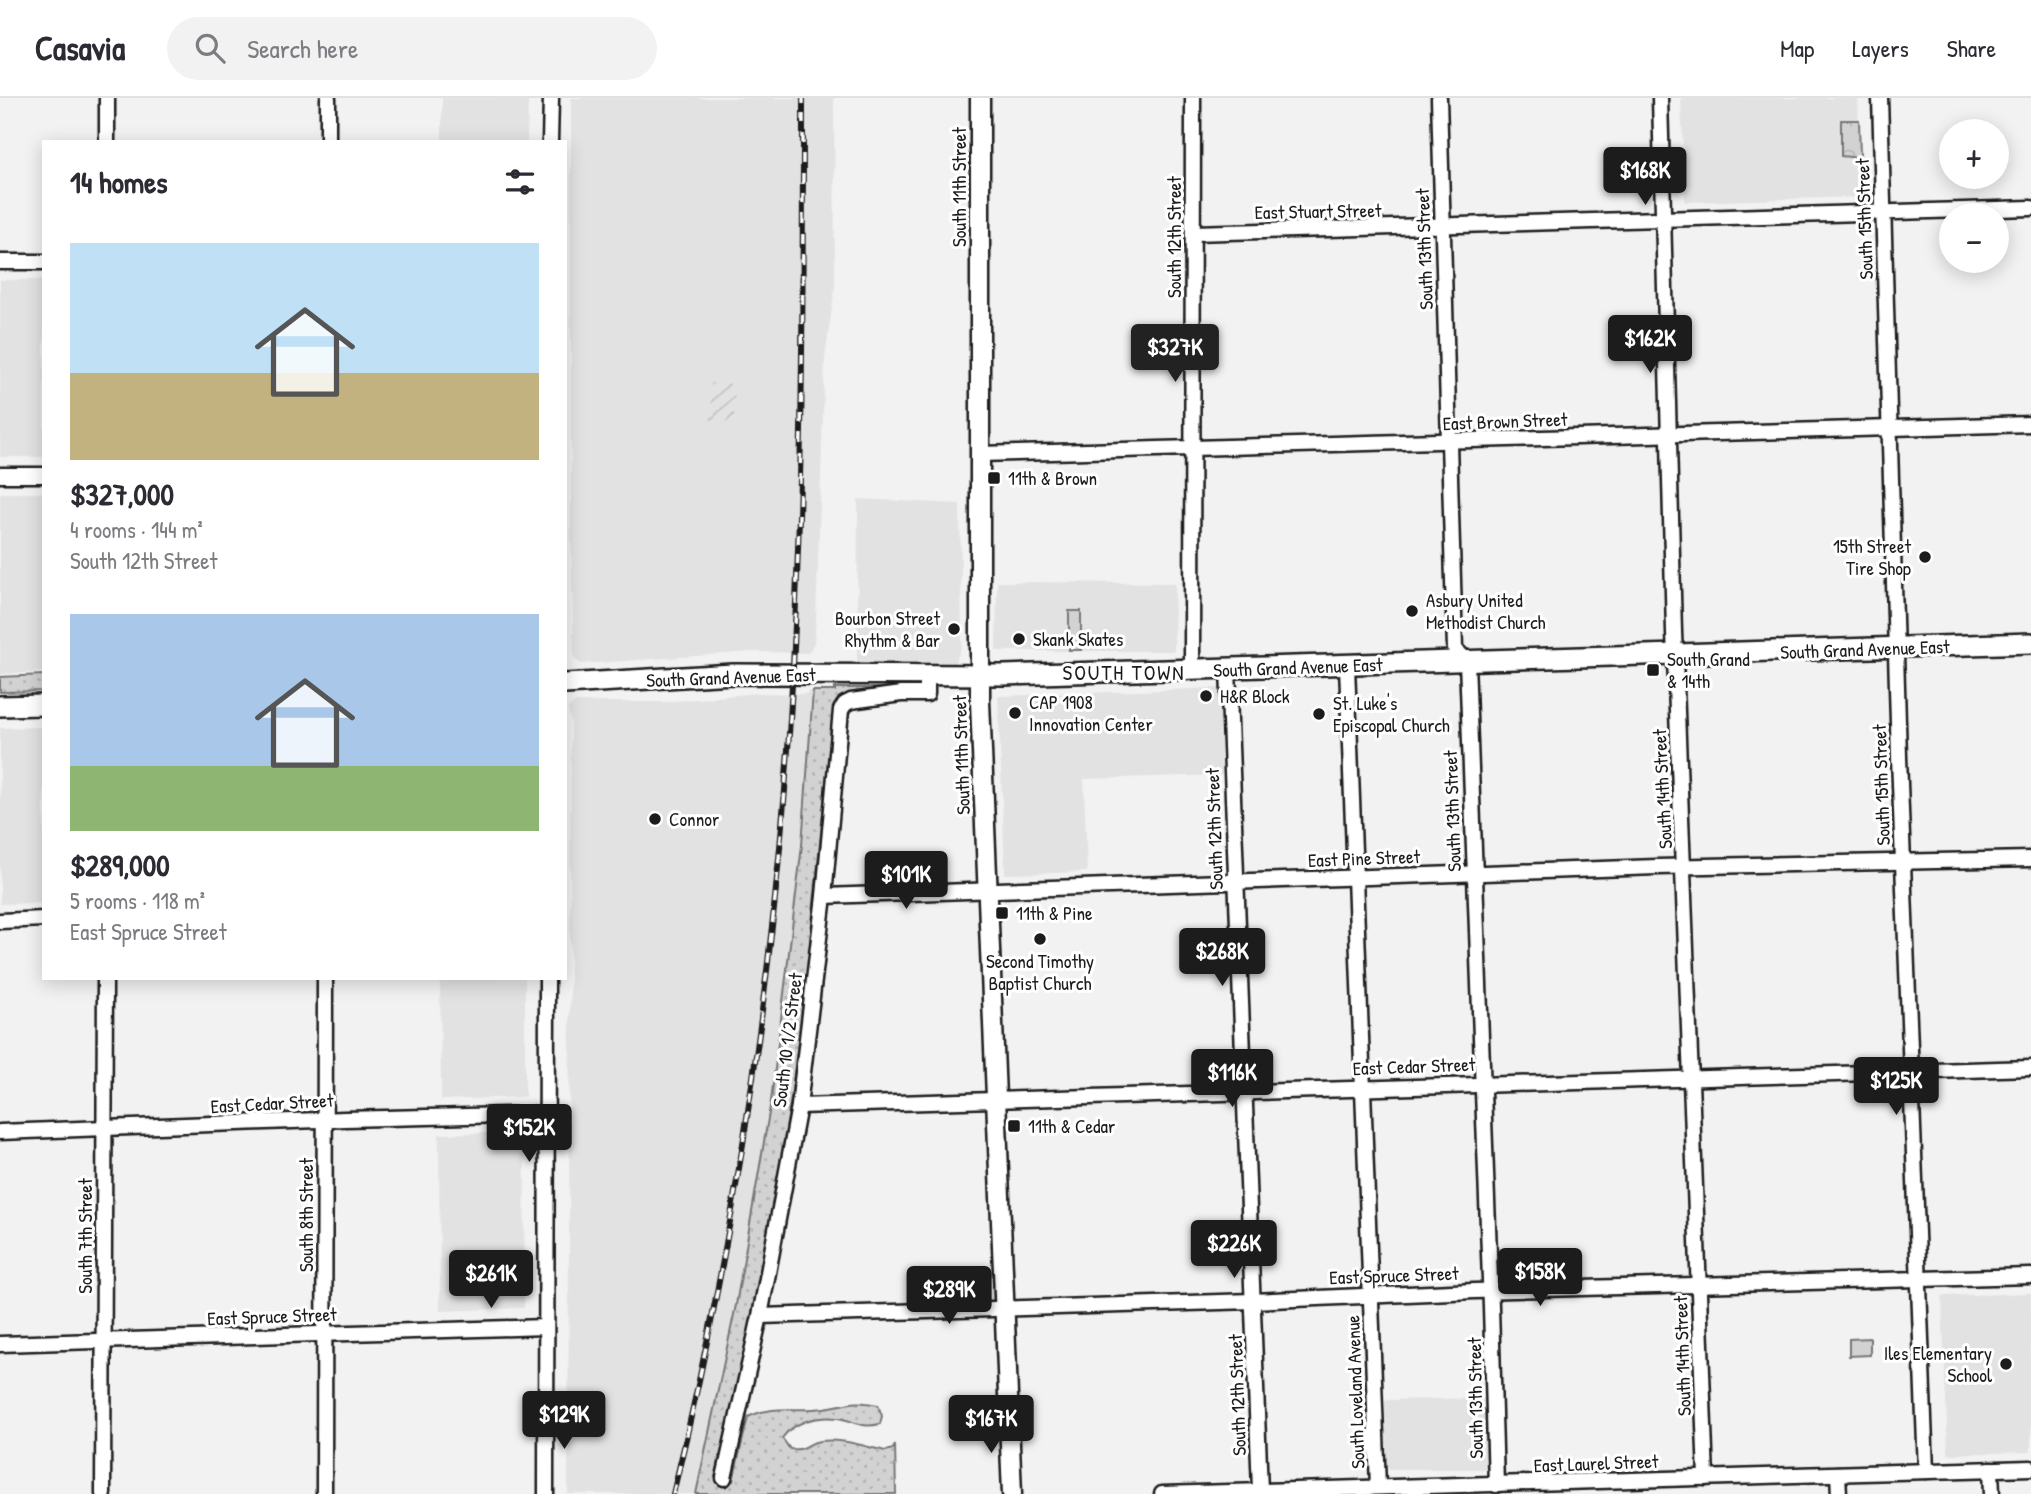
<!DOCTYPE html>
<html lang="en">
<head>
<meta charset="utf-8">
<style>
	body { margin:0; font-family:"Patrick Hand",sans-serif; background:#f2f2f3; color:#2b2b33; height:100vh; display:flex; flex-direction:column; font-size:26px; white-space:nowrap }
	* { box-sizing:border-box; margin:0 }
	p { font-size:23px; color:#7c7c81 }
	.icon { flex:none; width:38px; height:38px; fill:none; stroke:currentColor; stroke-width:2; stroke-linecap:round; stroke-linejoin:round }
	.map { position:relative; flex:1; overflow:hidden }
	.sheet { position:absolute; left:42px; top:42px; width:525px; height:840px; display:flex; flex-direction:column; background:#fff; border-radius:0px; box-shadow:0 4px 18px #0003 }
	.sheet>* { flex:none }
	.controls { position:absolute; left:1939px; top:21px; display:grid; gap:14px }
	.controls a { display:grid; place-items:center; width:70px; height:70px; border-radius:50%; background:#fff; box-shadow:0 4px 18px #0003; font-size:35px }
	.price { position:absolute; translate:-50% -60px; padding:0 16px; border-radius:7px; background:#1c1c1c; color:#fff; font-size:23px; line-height:46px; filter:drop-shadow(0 2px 4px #0008) }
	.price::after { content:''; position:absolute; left:50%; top:42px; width:21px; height:16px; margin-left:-10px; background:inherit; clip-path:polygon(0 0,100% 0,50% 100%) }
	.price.active { background:#222; color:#fff }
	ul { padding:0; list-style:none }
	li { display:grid; align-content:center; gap:14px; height:371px; padding:0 28px }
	li span { display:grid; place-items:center; height:217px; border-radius:0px; color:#555 }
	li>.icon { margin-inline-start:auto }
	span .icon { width:126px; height:126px; fill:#fffc; stroke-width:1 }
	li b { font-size:30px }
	h2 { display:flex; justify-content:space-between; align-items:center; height:84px; padding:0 28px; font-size:30px }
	header { display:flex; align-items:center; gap:42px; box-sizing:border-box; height:98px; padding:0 35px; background:#fff; border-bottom:2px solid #e1e1e2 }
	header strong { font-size:33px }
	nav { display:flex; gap:38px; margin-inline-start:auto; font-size:24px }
	.search { width:490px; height:63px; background:#f2f2f3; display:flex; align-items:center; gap:18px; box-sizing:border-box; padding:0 24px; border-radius:38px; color:#7c7c81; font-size:26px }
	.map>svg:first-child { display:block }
	.built { fill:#e2e2e2 }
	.industrial { fill:url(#industrial-furrows) }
	.grass { fill:url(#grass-dots); stroke:#777; stroke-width:2 }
	.park { fill:url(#park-crowns); stroke:#777; stroke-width:2 }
	.garden { fill:#d2d2d2; stroke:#777; stroke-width:2 }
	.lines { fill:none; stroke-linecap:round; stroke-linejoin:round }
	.minor-casing { stroke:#1c1c1c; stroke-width:19 }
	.tertiary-casing { stroke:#1c1c1c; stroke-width:23 }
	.secondary-casing { stroke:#1c1c1c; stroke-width:24 }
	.minor { stroke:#fff; stroke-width:14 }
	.tertiary { stroke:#fff; stroke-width:18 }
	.secondary { stroke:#fff; stroke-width:19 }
	.rail-casing { stroke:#1c1c1c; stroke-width:6 }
	.rail { stroke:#fff; stroke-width:3.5; stroke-dasharray:10; stroke-linecap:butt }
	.poi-dot { fill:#1c1c1c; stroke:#fff; stroke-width:2.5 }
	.labels { text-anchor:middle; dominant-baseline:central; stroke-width:6; stroke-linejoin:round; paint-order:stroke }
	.street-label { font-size:19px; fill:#1c1c1c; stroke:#fff }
	.poi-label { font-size:19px; fill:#1c1c1c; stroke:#fff; text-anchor:start }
	.neighbourhood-label { font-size:21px; letter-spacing:2px; fill:#1c1c1c; stroke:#fff }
</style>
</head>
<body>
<header>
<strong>Casavia</strong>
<div class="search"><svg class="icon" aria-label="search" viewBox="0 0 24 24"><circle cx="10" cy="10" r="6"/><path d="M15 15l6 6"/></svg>Search here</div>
<nav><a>Map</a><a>Layers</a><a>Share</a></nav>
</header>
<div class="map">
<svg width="2031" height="1396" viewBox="0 0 2031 1396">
	<defs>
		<pattern id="industrial-furrows" width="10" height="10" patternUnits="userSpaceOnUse" patternTransform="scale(1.75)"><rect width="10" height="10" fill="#e2e2e2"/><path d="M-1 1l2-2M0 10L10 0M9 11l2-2" fill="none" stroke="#c1c1c1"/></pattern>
		<pattern id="grass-dots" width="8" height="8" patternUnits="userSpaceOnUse" patternTransform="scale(1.75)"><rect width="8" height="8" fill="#d2d2d2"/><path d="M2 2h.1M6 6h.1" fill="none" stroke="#b4b4b4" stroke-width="1.8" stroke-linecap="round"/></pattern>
		<pattern id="park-crowns" width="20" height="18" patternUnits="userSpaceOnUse" patternTransform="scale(1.75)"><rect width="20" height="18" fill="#d2d2d2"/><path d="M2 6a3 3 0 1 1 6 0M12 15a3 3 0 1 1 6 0" fill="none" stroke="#b4b4b4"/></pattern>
	</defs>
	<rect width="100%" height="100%" fill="#f2f2f2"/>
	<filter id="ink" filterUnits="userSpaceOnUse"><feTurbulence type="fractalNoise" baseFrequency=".0143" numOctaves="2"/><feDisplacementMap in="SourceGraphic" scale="14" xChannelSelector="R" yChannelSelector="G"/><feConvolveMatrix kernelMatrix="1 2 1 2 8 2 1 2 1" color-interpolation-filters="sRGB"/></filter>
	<g filter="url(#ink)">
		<g class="built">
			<path d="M442,0H528L527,44H442Z"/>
			<path d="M571,0H834L835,188L825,260L816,522L814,545L808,555L753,554L581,566L574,560L571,438Z"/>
			<path d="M1681,0H1858L1861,99L1685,104Z"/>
			<rect x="0" y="182" width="44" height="177"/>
			<path d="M0,395H44V574L0,576Z"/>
			<path d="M858,401L960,406L962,547L955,565L857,564Z"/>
			<path d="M997,484L1175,485L1174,553H996Z"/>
			<path d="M1219,590L1222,677L1084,681L1087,774L1005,776L998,598Z"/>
			<path d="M808,593H813V615L802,747L771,1003L736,1207L696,1396H568L571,626L568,610L576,604H665L758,595L807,596Z"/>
			<path d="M44,629V805L0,806V630Z"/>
			<path d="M440,880H525V999L441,1002Z"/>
			<path d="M525,1034L524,1210L440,1213L439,1036Z"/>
			<path d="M2031,1195V1354L1948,1356L1942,1198Z"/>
			<path d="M1489,1300L1490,1357L1487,1371H1389L1387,1368L1385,1302Z"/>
		</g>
		<path class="industrial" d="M711,285L735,286L734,324L711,323Z"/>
		<g class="grass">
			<path d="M44,577V593L0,594V579Z"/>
			<path d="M835,590H879V592L838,604L833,614L807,875L791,1000L758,1206L715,1379L733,1383L748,1319C775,1306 795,1314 824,1310C847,1307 852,1301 878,1307L882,1318L880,1326C859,1331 855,1322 837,1320C815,1318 794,1324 782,1340L790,1351C808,1353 807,1344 820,1343C842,1340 866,1349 886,1353L893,1351L895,1346L896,1396H696L736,1207L771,1003L802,747L813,593H835Z"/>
		</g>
		<path class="park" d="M1841,22H1859L1860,60L1841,58Z"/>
		<g class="garden">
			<rect x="1069" y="513" width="12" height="39"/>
			<path d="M1870,1240V1257L1849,1258V1241Z"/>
		</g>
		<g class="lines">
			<g class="minor-casing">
				<g id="minor">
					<path d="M1439,0L1455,551L1467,563L1491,1209L1496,1387"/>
					<path d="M1660,0L1674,534L1706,1380"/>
					<path d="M1880,0L1899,659L1926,1373"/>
					<path d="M107,44V0"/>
					<path d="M328,44V0"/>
					<path d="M550,44L551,0"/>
					<path d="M1193,135L2031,110"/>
					<path d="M0,164H44"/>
					<path d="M980,356L2031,326"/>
					<path d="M0,377H44"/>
					<path d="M1347,568L1378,1389"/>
					<path d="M1228,571L1260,1392"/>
					<path d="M1192,572L1193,0"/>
					<path d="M824,798L1657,769L2031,761"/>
					<path d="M0,823L44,821"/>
					<path d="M799,1008L2031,970"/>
					<path d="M0,1034L345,1021L546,1016"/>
					<path d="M760,1218L1253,1203L1474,1193L2031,1178"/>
					<path d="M0,1246L545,1229"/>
					<path d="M1991,1371L1992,1396"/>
					<path d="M1838,1376L1839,1396"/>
					<path d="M724,1380L760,1218L799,1008L824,798L841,612L845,606L851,603L901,596H927V577"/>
					<path d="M103,1396L105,880"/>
					<path d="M324,1396L325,880"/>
					<path d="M546,1396L547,880"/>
					<path d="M1162,1396L2031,1370"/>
				</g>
			</g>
			<g class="tertiary-casing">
				<path id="tertiary" d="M980,0V603L1012,1396"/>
			</g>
			<g class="secondary-casing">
				<g id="secondary">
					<path d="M565,586L733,576L1004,577L2031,545"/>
					<path d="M0,608L44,607"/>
				</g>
			</g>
			<use href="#minor" class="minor"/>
			<use href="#tertiary" class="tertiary"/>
			<use href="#secondary" class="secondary"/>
			<g class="rail-casing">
				<path id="rail" d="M673,1396C729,1166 766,928 785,692C803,462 803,231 803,0"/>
			</g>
			<use href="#rail" class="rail"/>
		</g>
	</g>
	<g class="poi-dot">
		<rect x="987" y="373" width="14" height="14" rx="3.5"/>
		<circle cx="1925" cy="459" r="7"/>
		<circle cx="1412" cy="513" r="7"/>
		<circle cx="954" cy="531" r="7"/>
		<circle cx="1019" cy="541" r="7"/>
		<rect x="1646" y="565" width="14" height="14" rx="3.5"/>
		<circle cx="1206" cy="598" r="7"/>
		<circle cx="1015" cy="615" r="7"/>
		<circle cx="1319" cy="616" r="7"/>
		<circle cx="655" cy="721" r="7"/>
		<rect x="995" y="808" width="14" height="14" rx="3.5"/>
		<circle cx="1040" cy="841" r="7"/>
		<rect x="1007" y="1021" width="14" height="14" rx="3.5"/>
		<circle cx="2006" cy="1266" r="7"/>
	</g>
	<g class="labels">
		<g class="street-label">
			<text transform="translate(959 89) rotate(-90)">South 11th Street</text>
			<text transform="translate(1318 113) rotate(-1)">East Stuart Street</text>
			<text transform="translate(1864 121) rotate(-92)">South 15th Street</text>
			<text transform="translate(1174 139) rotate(-90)">South 12th Street</text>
			<text transform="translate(1424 151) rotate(-92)">South 13th Street</text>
			<text transform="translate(1505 323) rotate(-2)">East Brown Street</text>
			<text transform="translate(1865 551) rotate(-2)">South Grand Avenue East</text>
			<text transform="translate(1298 569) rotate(-2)">South Grand Avenue East</text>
			<text transform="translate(731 579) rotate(-2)">South Grand Avenue East</text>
			<text transform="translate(961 657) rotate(-92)">South 11th Street</text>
			<text transform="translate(1881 687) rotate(-92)">South 15th Street</text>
			<text transform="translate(1662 691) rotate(-93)">South 14th Street</text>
			<text transform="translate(1452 713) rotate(-92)">South 13th Street</text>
			<text transform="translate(1214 731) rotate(-92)">South 12th Street</text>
			<text transform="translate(1364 760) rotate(-2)">East Pine Street</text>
			<text transform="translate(787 942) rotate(-83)">South 10 1/2 Street</text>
			<text transform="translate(1414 968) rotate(-2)">East Cedar Street</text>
			<text transform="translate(272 1005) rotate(-3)">East Cedar Street</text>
			<text transform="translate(306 1117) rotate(-90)">South 8th Street</text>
			<text transform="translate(85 1138) rotate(-90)">South 7th Street</text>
			<text transform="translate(1394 1177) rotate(-2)">East Spruce Street</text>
			<text transform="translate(272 1218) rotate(-2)">East Spruce Street</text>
			<text transform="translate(1682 1258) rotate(-92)">South 14th Street</text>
			<text transform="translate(1355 1294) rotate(-92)">South Loveland Avenue</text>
			<text transform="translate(1237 1297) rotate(-92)">South 12th Street</text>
			<text transform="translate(1475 1300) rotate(-91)">South 13th Street</text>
			<text transform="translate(1596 1365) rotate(-2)">East Laurel Street</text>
		</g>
		<g class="poi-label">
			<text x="1008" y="380">11th &amp; Brown</text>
			<text x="1911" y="448" text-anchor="end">15th Street<tspan x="1911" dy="22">Tire Shop</tspan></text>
			<text x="1426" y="502">Asbury United<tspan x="1426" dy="22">Methodist Church</tspan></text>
			<text x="940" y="520" text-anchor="end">Bourbon Street<tspan x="940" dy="22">Rhythm &amp; Bar</tspan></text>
			<text x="1033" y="541">Skank Skates</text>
			<text x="1667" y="561">South Grand<tspan x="1667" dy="22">&amp; 14th</tspan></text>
			<text x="1220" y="598">H&amp;R Block</text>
			<text x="1029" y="604">CAP 1908<tspan x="1029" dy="22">Innovation Center</tspan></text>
			<text x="1333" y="605">St. Luke's<tspan x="1333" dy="22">Episcopal Church</tspan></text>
			<text x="669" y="721">Connor</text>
			<text x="1016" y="815">11th &amp; Pine</text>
			<text x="1040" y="863" text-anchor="middle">Second Timothy<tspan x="1040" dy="22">Baptist Church</tspan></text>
			<text x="1028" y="1028">11th &amp; Cedar</text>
			<text x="1992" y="1255" text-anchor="end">Iles Elementary<tspan x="1992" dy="22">School</tspan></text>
		</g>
		<g class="neighbourhood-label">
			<text x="1124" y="574">SOUTH TOWN</text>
		</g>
	</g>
</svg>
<div class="controls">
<a>+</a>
<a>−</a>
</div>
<b class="price" style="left:1645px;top:109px">$168K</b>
<b class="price" style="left:1650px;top:277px">$162K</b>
<b class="price active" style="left:1175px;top:286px">$327K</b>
<b class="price" style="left:906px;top:813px">$101K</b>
<b class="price" style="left:1222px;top:890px">$268K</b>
<b class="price" style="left:1232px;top:1011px">$116K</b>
<b class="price" style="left:1896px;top:1019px">$125K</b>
<b class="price" style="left:529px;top:1066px">$152K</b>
<b class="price" style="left:1234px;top:1182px">$226K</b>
<b class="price" style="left:1540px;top:1210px">$158K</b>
<b class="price" style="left:491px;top:1212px">$261K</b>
<b class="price" style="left:949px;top:1228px">$289K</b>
<b class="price" style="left:564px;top:1353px">$129K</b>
<b class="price" style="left:991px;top:1357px">$167K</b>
<section class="sheet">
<h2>14 homes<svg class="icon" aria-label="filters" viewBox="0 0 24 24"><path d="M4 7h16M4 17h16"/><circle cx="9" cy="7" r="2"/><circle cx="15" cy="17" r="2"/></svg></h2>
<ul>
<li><span style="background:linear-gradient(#bfe0f5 60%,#c2b280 0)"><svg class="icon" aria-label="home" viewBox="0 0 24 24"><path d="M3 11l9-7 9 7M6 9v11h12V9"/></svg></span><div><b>$327,000</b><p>4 rooms · 144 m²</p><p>South 12th Street</p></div></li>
<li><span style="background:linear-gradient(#a9c7e8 70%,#8fb573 0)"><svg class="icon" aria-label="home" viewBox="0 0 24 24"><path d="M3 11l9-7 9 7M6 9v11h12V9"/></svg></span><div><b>$289,000</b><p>5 rooms · 118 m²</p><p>East Spruce Street</p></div></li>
</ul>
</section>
</div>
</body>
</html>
